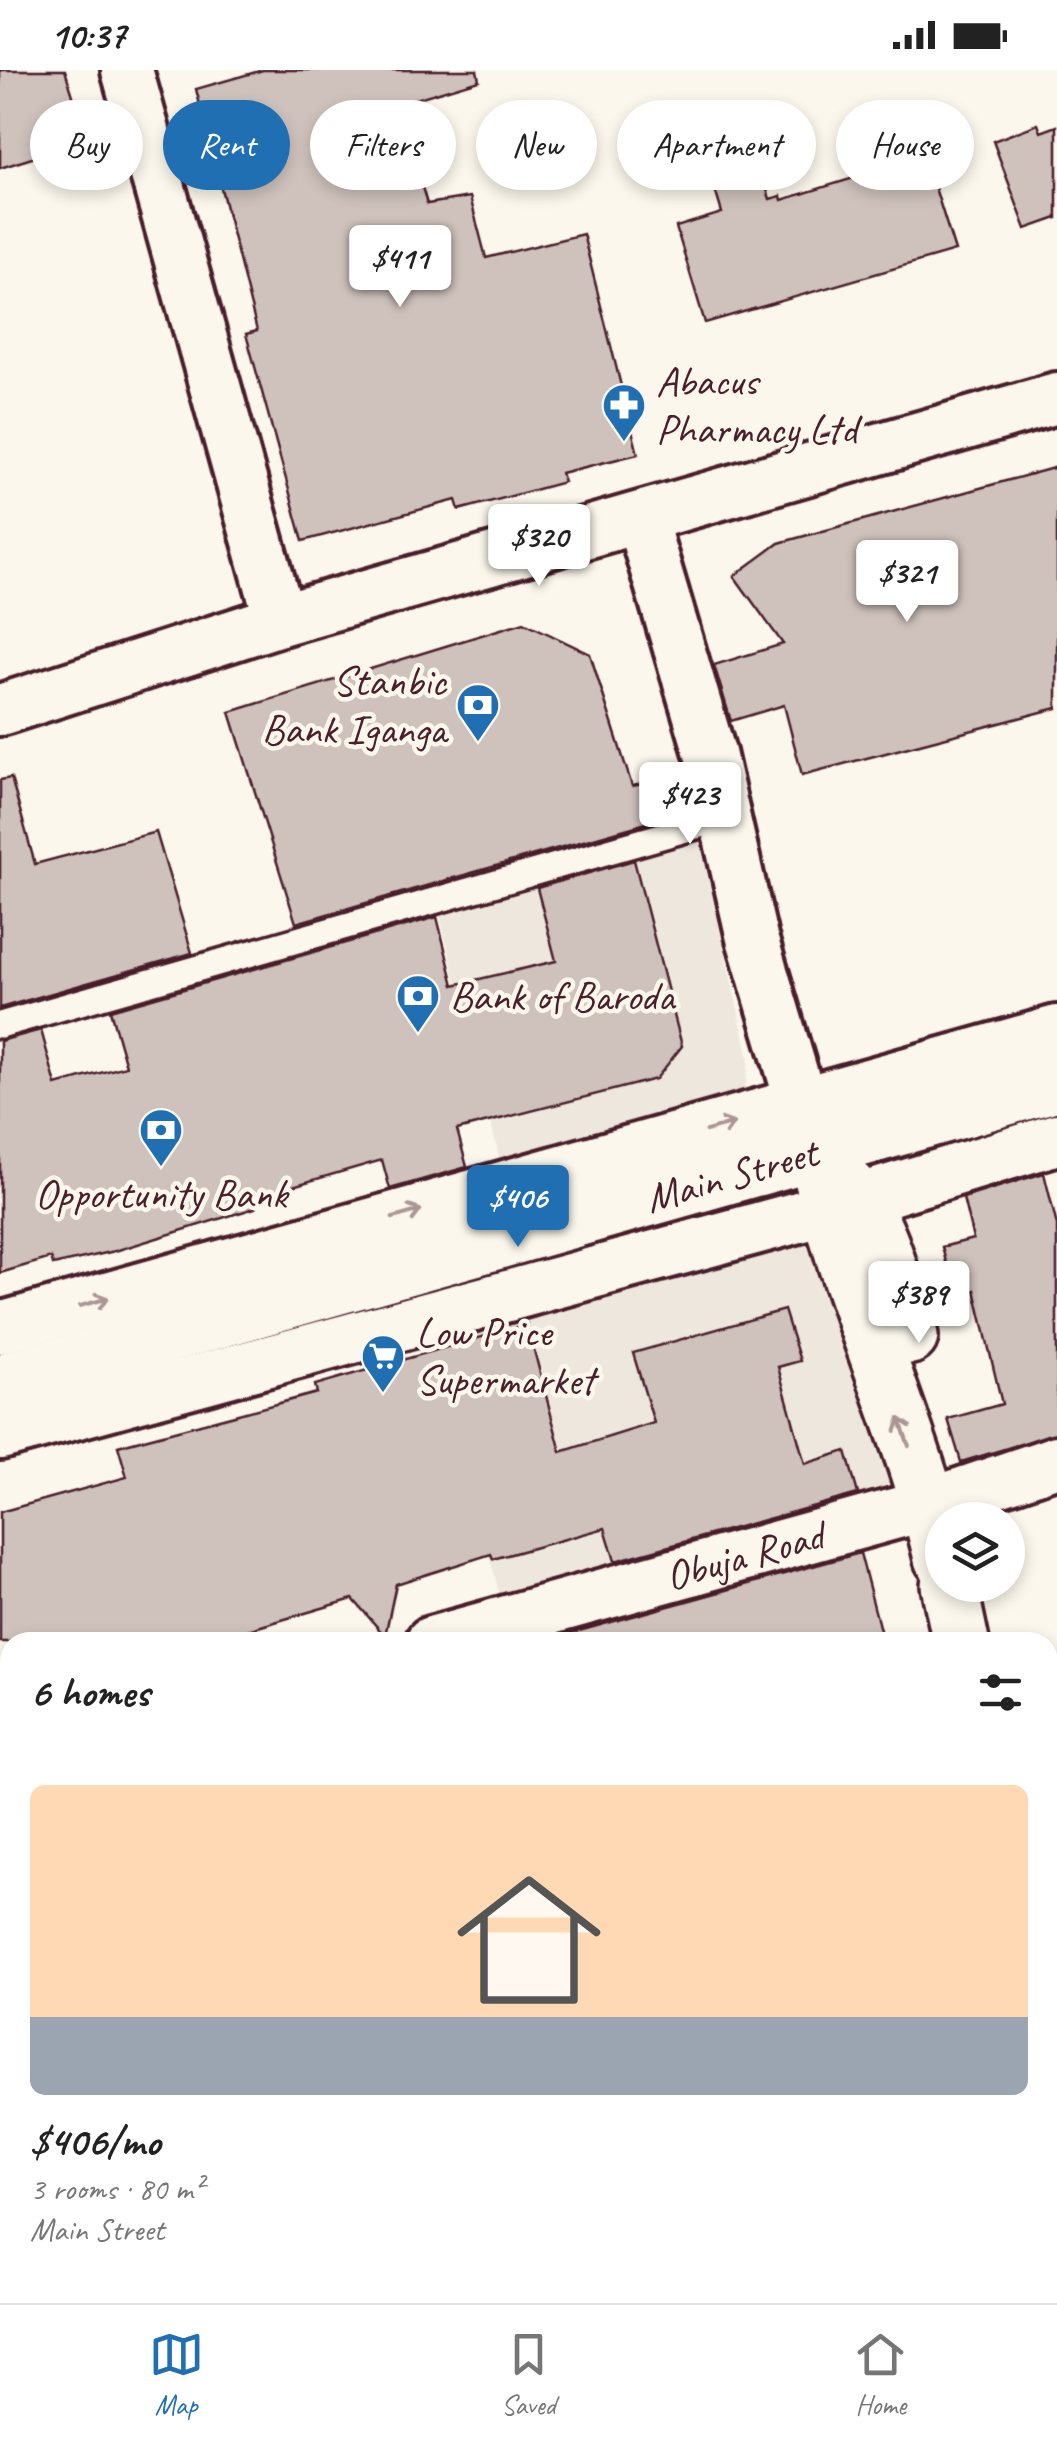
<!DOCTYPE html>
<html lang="en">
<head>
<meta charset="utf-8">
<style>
	body { margin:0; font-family:Caveat,sans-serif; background:#f6f6f6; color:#222; height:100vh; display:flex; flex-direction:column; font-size:38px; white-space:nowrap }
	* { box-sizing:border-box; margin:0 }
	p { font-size:32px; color:#767676 }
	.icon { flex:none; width:55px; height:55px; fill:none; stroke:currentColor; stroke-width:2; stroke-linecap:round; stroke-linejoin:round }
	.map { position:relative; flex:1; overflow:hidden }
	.sheet { position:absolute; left:0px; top:1562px; width:1058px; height:672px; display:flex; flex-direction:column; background:#fff; border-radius:30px 30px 0 0; box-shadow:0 5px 15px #0003 }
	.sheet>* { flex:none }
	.banner { position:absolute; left:30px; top:30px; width:998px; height:90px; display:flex; gap:20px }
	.buttons { position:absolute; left:925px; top:1432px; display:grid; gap:20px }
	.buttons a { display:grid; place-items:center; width:100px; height:100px; border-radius:50%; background:#fff; box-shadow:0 5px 15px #0003; font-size:50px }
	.price { position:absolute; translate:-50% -85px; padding:0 22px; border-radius:10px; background:#fff; color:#222; font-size:32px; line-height:65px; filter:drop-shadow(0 2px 5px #0008) }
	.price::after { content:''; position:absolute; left:50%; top:60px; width:30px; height:22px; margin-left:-15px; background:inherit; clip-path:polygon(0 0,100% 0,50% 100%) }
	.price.selected { background:#1f6fb2; color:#fff }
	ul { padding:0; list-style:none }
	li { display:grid; align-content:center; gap:20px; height:530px; padding:0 30px }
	li span { display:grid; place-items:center; height:310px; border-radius:15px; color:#555 }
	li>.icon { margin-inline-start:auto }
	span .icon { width:180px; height:180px; fill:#fffc; stroke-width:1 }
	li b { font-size:42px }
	h2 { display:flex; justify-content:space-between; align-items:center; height:120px; padding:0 30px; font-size:42px }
	.pill { padding:0 35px; border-radius:45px; background:#fff; box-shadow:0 5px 15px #0003; font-size:35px; line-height:90px }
	.pill.selected { background:#1f6fb2; color:#fff }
	.status { display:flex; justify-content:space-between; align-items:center; height:70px; padding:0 50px; background:#fff; direction:ltr }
	.status svg { height:28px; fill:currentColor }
	.tabs { display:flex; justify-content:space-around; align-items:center; height:140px; border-top:2px solid #e0e0e0; background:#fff; font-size:28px; color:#767676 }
	.tabs a { display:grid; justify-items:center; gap:5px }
	.tabs .selected { color:#1f6fb2 }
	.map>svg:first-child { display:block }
	.built { fill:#eee7de }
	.building { fill:#cfc2bc; stroke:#4a1f2b; stroke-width:2.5 }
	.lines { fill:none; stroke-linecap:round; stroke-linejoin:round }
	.service-casing { stroke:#4a1f2b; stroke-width:32 }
	.minor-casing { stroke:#4a1f2b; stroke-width:58 }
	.secondary-casing { stroke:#4a1f2b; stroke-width:62 }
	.primary-casing { stroke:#4a1f2b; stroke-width:62 }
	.service { stroke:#fbf7ec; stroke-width:25 }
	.minor { stroke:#fbf7ec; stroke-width:50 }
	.secondary { stroke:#fbf7ec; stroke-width:55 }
	.primary { stroke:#fbf7ec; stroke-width:55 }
	.oneway { stroke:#ab9695 }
	.labels { text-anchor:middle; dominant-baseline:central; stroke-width:9; stroke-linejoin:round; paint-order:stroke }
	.poi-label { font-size:42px; fill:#4a1f2b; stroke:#fbf7ec; text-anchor:start }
	.street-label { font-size:42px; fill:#4a1f2b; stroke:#fbf7ec }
</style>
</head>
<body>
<div class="status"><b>10:37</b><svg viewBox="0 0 49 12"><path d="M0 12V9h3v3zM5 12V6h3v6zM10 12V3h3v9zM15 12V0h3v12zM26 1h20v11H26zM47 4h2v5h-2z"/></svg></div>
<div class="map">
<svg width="1057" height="2233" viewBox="0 0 1057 2233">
	<rect width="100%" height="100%" fill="#fbf7ec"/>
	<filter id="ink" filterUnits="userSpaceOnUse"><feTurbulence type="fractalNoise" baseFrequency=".01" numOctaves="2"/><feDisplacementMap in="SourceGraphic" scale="20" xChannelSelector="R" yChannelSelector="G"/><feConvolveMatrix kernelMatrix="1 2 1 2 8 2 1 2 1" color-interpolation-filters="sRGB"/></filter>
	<g filter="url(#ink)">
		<g class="built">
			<path d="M699,769L749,988L746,1015L734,1032L504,1107L440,846Z"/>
			<path d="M784,1170L804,1173L824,1190L893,1412L885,1425L500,1526L432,1269Z"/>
			<path d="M327,2225H989L990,2233H329Z"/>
		</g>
		<g class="building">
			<path d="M0,0H65L87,71L0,98Z"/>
			<path d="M263,0H477L479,10L398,34L427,134L470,127L486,188L583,164L638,384L561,403L564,412L459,440L456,430L303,471L246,264L257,261L196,19Z"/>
			<path d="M889,42L905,92L925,86L955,181L705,253L676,157L722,143L706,90L753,76L770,129L781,126L782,130L864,105L848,55Z"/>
			<path d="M1038,54L1041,62L1057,56V148L1026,159L993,71Z"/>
			<path d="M1057,397V638L802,705L784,635L731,651L714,595L783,574L734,506L779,473Z"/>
			<path d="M524,552L590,584L632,716L678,707L685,742L296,853L230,642Z"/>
			<path d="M11,708L35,794L156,762L192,883L0,938V710Z"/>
			<path d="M634,790L682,976L656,1009L457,1060L467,1097L390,1119L382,1090L251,1128L255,1138L115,1181L53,1195L51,1188L0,1203V971L41,960L56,1015L126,996L110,940L437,847L454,915L556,891L537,818Z"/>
			<path d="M1044,1103L1057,1156V1363L961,1392L948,1349L1002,1334L975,1220L955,1225L942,1177L973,1169L963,1128Z"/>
			<path d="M784,1240L800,1291L778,1297L805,1394L846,1381L858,1424L615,1491L605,1458L493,1489L491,1484L396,1514L385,1566L353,1529L207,1572H0V1442L127,1407L118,1376L317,1323L315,1315L527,1254L561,1382L654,1353L633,1283Z"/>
			<path d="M860,1483L881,1564L847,1572H562L561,1566Z"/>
		</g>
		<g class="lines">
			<g class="service-casing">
				<g id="service">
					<path d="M0,955L724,748"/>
					<path d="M62,2233V2225"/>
				</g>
			</g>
			<g class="minor-casing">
				<g id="minor">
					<path d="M127,0L280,550"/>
					<path d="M641,449L710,683L752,868L811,1066"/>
					<path d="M0,640L280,550L1057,328"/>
					<path d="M0,1258L1057,961"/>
					<path d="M0,1364L828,1139L1057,1069"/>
					<path id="s1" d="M431,1572L930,1434L1057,1391"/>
					<path d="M0,1691L10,1688"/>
					<path d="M0,2009L10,2006"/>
				</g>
			</g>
			<g class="secondary-casing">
				<g id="secondary">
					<path d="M816,1079C843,1220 910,1349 942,1488"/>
					<path d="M848,1116C882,1156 894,1217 910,1266"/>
					<path d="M949,1515L961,1572"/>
					<path d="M1048,2141L1053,2233"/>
					<path d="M1008,2225L1009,2233"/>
				</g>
			</g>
			<g class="primary-casing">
				<g id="primary">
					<path id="s2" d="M0,1312L1057,1013"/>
				</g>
			</g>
			<use href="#service" class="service"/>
			<use href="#minor" class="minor"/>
			<use href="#secondary" class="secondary"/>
			<use href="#primary" class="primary"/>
		</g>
		<defs><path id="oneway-shaft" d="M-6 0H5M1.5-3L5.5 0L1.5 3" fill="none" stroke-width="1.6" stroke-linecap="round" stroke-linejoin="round" transform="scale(2.5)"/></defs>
		<g class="oneway">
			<use href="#oneway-shaft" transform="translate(720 1057) rotate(-16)"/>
			<use href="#oneway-shaft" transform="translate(407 1144) rotate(-16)"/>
			<use href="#oneway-shaft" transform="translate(94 1232) rotate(-16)"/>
			<use href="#oneway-shaft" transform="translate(904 1362) rotate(-109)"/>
		</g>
	</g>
	<defs>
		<g id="pharmacy-pin" transform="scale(2.25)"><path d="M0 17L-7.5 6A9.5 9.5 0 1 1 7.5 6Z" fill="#1f6fb2" stroke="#fbf7ec"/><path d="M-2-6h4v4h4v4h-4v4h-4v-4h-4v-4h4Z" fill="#fff"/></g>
		<g id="bank-pin" transform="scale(2.25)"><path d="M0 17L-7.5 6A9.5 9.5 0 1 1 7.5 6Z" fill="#1f6fb2" stroke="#fbf7ec"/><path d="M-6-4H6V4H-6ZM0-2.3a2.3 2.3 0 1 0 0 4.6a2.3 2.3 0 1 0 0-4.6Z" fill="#fff"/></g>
		<g id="supermarket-pin" transform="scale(2.25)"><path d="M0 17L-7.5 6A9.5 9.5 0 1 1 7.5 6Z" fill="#1f6fb2" stroke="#fbf7ec"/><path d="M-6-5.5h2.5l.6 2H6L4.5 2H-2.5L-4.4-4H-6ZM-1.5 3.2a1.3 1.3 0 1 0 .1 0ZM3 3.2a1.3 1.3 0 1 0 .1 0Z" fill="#fff"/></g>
	</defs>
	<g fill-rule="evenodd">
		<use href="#pharmacy-pin" x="624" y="335"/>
		<use href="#bank-pin" x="478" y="635"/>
		<use href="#bank-pin" x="418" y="926"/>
		<use href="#bank-pin" x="161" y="1060"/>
		<use href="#supermarket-pin" x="383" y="1286"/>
	</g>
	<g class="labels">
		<g class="poi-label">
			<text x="656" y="311">Abacus<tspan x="656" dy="48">Pharmacy Ltd</tspan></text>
			<text x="446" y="611" text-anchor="end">Stanbic<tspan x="446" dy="48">Bank Iganga</tspan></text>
			<text x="450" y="926">Bank of Baroda</text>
			<text x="161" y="1124" text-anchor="middle">Opportunity Bank</text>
			<text x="416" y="1262">Low Price<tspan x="416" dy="48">Supermarket</tspan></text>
		</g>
		<g class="street-label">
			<text stroke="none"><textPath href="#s2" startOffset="760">Main Street</textPath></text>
			<text stroke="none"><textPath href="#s1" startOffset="325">Obuja Road</textPath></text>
		</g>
	</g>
</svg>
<div class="buttons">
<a><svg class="icon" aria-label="layers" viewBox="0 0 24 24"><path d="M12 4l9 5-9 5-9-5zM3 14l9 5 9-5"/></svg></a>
</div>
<b class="price" style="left:400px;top:240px">$411</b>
<b class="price" style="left:539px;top:519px">$320</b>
<b class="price" style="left:907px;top:555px">$321</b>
<b class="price" style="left:690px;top:777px">$423</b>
<b class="price selected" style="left:518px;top:1180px">$406</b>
<b class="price" style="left:919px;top:1276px">$389</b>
<div class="banner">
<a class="pill">Buy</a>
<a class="pill selected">Rent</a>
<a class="pill">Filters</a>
<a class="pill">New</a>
<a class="pill">Apartment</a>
<a class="pill">House</a>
</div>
<section class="sheet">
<h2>6 homes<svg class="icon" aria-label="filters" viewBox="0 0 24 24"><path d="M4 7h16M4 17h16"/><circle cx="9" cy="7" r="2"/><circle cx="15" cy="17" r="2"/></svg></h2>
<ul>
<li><span style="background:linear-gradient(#ffd9b3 75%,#9aa5b1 0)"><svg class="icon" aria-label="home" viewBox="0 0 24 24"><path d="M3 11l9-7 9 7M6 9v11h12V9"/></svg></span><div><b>$406/mo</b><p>3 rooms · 80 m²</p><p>Main Street</p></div></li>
</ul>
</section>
</div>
<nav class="tabs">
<a class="selected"><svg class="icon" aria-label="map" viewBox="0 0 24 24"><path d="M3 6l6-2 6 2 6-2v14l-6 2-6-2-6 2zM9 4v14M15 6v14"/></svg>Map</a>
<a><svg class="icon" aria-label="saved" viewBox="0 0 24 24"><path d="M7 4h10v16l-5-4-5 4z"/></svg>Saved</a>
<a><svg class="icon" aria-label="home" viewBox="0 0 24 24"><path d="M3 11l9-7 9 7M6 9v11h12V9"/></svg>Home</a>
</nav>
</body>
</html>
